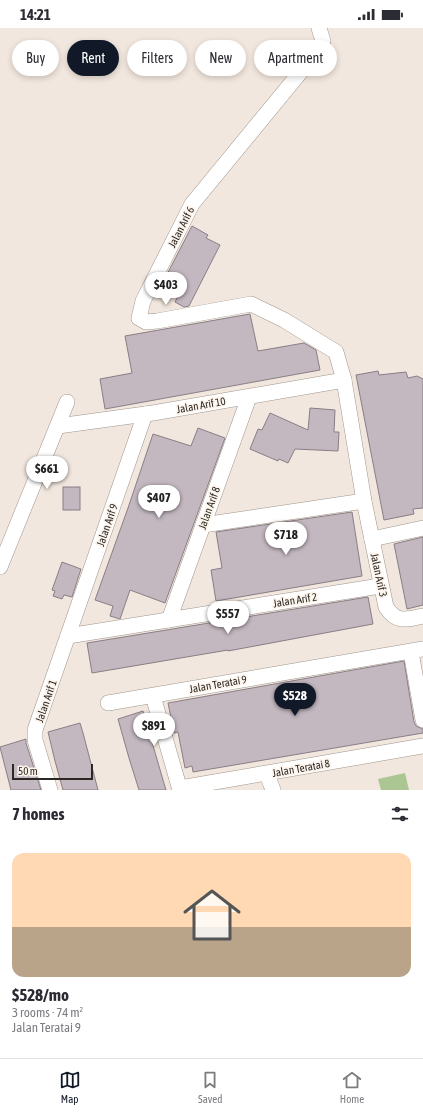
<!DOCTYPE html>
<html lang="en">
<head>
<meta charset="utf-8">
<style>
	body { margin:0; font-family:"Asap Condensed",sans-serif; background:#f7f7f7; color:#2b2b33; height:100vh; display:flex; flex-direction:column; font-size:15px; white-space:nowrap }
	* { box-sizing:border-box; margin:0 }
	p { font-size:13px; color:#7c7c81 }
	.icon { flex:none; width:22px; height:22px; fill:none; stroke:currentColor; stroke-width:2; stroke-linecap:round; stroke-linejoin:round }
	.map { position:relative; height:762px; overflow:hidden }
	.drawer { display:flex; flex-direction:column; background:#fff; flex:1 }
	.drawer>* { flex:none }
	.top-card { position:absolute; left:12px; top:12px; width:399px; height:36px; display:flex; gap:8px }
	.scale { position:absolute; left:12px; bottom:10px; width:81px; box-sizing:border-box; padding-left:4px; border:2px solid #2b2824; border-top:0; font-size:11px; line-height:14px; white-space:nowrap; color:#2b2824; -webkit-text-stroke:3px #fdf5ed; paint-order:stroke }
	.price { position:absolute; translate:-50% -34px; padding:0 9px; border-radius:14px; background:#fff; color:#222; font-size:13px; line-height:26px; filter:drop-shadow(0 1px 2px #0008) }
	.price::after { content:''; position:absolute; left:50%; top:24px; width:12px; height:9px; margin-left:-6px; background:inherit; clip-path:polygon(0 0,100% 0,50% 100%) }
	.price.current { background:#111827; color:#fff }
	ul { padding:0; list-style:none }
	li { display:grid; align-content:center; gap:8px; height:212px; padding:0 12px }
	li+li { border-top:1px solid #e1e1e2 }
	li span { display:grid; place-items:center; height:124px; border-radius:12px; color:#555 }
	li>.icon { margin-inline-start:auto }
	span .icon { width:72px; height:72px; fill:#fffc; stroke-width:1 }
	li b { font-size:17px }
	h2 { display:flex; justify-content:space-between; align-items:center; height:48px; padding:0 12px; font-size:17px }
	.pill { padding:0 14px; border-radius:18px; background:#fff; box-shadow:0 2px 6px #0003; font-size:14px; line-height:36px }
	.pill.current { background:#111827; color:#fff }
	.status { display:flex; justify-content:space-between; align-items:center; height:28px; padding:0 20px; background:#fff; direction:ltr }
	.status svg { height:11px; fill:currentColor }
	.menu { display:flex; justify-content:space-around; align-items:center; height:56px; border-top:1px solid #e1e1e2; background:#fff; font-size:11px; color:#7c7c81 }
	.menu a { display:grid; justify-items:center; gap:2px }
	.menu .current { color:#111827 }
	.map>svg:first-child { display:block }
	.green { fill:#abc593 }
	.building { fill:#c4b8c0; stroke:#897e85 }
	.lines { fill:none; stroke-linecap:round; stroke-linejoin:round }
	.minor-casing { stroke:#9f968d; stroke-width:16 }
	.minor { stroke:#fff; stroke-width:15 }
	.labels { text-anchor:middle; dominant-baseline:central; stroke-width:3.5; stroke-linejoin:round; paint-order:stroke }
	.street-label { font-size:11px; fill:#2b2824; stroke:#fdf5ed }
</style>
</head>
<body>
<div class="status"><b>14:21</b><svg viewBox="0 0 49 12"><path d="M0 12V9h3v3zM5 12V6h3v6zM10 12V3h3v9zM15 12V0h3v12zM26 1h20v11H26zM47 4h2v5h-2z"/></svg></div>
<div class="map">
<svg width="423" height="762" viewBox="0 0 423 762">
	<rect width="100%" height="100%" fill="#f2e7de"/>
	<path class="green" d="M405,745L409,762H381L378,751Z"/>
	<g class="building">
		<path d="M192,198L208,207L206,210L220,217L189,278L184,279L175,274L178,268L160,260Z"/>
		<path d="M250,286L258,323L304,315L316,322L320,342L105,381L100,351L132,345L125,308Z"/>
		<path d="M378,343L379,347L406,344L408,350L417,348L423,351V480L413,481L414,486L384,492L356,347Z"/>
		<path d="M310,380L335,382L334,404H339L338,423L295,421L288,435L279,431L278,433L250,421L258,401L262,402L270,385L308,402Z"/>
		<path d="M198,400L225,410L165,575L130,562L120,591L110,588L113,578L95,572L128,480L153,406L191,418Z"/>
		<rect x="63" y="459" width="17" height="23"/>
		<path d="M352,484L362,548L216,573L211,542L222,540L216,504Z"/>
		<path d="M423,509V577L407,581L394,516Z"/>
		<path d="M62,534L81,541L72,569L64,567L62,571L53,568L55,563L52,562Z"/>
		<path d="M368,569L373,596L228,623V622L92,645L87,615Z"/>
		<path d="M404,633L414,694L416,698L423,701V705L193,744L192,738L185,740L178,704L174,705L168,675Z"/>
		<path d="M143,683L163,752L166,762H139L129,730L118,691Z"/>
		<path d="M80,695L83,705L98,762H63L55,733L48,704Z"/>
		<path d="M26,711V715L41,762H11L0,719Z"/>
	</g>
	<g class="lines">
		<g class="minor-casing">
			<g id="minor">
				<path d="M319,0L323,13L303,41L192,176L143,273L139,290L146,294L157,293L251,276L284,292L336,324L344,352L364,473L386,579C396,595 406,592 423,588"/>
				<path d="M58,398L153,385L344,352"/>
				<path d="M203,497L364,473"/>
				<path d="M372,511L423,500"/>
				<path d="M0,539L67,374"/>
				<path d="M169,592L249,369"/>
				<path d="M68,608L380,558"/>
				<path d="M411,624L423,692"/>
				<path d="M153,668L180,762"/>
				<path d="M108,675L423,621"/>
				<path d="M267,746L273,762"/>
				<path d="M180,760L423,718"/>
				<path d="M50,762L35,712V702L145,386"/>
			</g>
		</g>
		<use href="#minor" class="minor"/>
	</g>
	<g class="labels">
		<g class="street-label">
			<text transform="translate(181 199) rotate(-63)">Jalan Arif 6</text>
			<text transform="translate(201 377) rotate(-10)">Jalan Arif 10</text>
			<text transform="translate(209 480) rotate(-70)">Jalan Arif 8</text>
			<text transform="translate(107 497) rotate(-71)">Jalan Arif 9</text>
			<text transform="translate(379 547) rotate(78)">Jalan Arif 3</text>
			<text transform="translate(295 572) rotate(-9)">Jalan Arif 2</text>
			<text transform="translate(218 656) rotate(-10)">Jalan Teratai 9</text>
			<text transform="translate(46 673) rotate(-71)">Jalan Arif 1</text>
			<text transform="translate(301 740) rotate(-10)">Jalan Teratai 8</text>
		</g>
	</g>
</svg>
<div class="scale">50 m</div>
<b class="price" style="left:166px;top:278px">$403</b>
<b class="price" style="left:47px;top:462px">$661</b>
<b class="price" style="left:159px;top:491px">$407</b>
<b class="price" style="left:286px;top:528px">$718</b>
<b class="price" style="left:228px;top:607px">$557</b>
<b class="price current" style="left:295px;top:689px">$528</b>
<b class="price" style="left:154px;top:719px">$891</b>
<div class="top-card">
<a class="pill">Buy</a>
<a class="pill current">Rent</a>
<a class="pill">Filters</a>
<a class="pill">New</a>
<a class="pill">Apartment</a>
</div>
</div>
<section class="drawer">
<h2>7 homes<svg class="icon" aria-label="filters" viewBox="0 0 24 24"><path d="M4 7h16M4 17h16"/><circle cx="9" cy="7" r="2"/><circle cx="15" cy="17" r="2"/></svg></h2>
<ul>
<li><span style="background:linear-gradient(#ffd9b3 60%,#b9a48a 0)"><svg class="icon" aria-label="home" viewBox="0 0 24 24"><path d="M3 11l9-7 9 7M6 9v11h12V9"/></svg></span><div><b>$528/mo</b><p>3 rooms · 74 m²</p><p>Jalan Teratai 9</p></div></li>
</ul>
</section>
<nav class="menu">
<a class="current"><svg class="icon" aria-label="map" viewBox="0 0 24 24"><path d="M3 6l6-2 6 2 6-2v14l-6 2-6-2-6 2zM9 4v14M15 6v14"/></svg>Map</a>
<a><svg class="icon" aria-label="saved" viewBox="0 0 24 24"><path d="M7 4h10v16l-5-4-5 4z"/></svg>Saved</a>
<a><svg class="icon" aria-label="home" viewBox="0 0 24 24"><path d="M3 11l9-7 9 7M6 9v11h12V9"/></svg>Home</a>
</nav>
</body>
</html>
